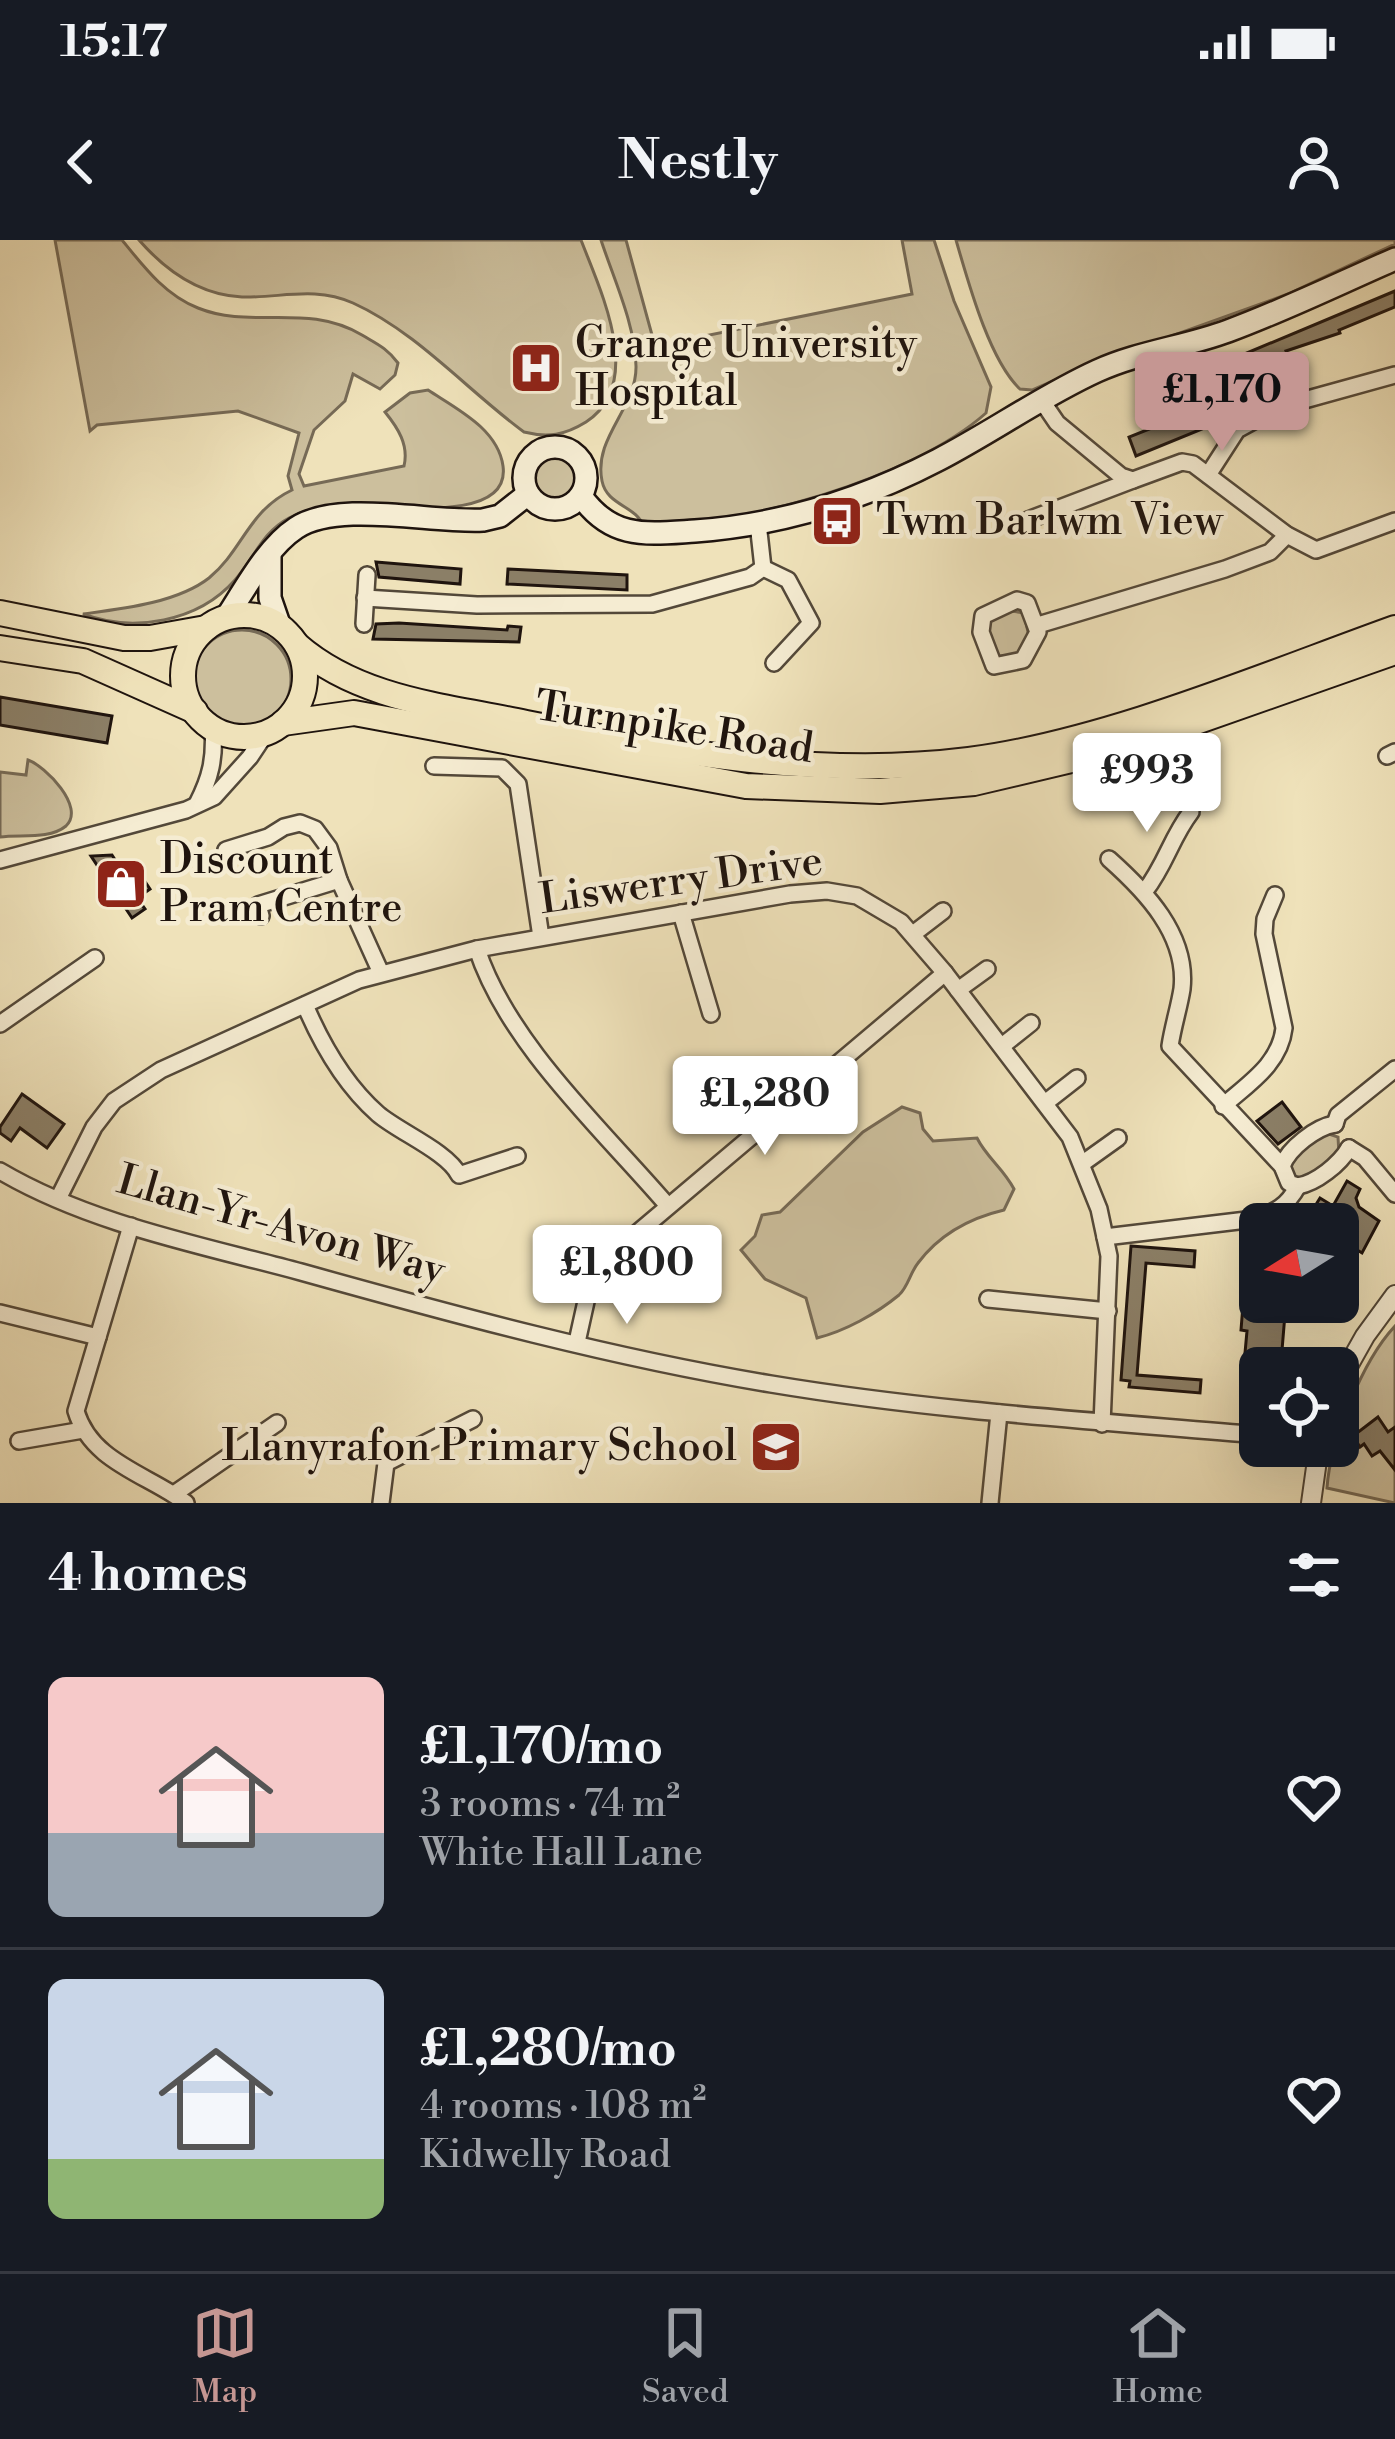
<!DOCTYPE html>
<html lang="en">
<head>
<meta charset="utf-8">
<style>
	body { margin:0; font-family:"Libre Bodoni",serif; background:#20242c; color:#f1f3f6; height:100vh; display:flex; flex-direction:column; font-size:45px; white-space:nowrap }
	* { box-sizing:border-box; margin:0 }
	p { font-size:39px; color:#9ea1a6 }
	.icon { flex:none; width:66px; height:66px; fill:none; stroke:currentColor; stroke-width:2; stroke-linecap:round; stroke-linejoin:round }
	.map { position:relative; height:1263px; overflow:hidden }
	.sheet { display:flex; flex-direction:column; background:#171b24; flex:1 }
	.sheet>* { flex:none }
	.needle { width:78px; rotate:259deg }
	.controls { position:absolute; left:1239px; top:963px; display:grid; gap:24px }
	.controls a { display:grid; place-items:center; width:120px; height:120px; border-radius:18px; background:#171b24; box-shadow:0 12px 48px #0002; font-size:60px }
	.price { position:absolute; translate:-50% -102px; padding:0 27px; border-radius:12px; background:#fff; color:#222; font-size:39px; line-height:78px; filter:drop-shadow(0 3px 6px #0008) }
	.price::after { content:''; position:absolute; left:50%; top:72px; width:36px; height:27px; margin-left:-18px; background:inherit; clip-path:polygon(0 0,100% 0,50% 100%) }
	.price.current { background:#c59692; color:#111 }
	ul { padding:0; list-style:none }
	li { display:flex; align-items:center; gap:36px; height:300px; padding:0 48px }
	li+li { border-top:3px solid #363941 }
	li span { display:grid; place-items:center; flex:none; width:336px; height:240px; border-radius:18px; color:#555 }
	li>.icon { margin-inline-start:auto }
	span .icon { width:144px; height:144px; fill:#fffc; stroke-width:1 }
	li b { font-size:51px }
	h2 { display:flex; justify-content:space-between; align-items:center; height:144px; padding:0 48px; font-size:51px }
	.status { display:flex; justify-content:space-between; align-items:center; height:84px; padding:0 60px; background:#171b24; direction:ltr }
	.status svg { height:33px; fill:currentColor }
	header { display:flex; justify-content:space-between; align-items:center; height:156px; padding:0 48px; background:#171b24; font-size:54px; font-weight:800 }
	.tabs { display:flex; justify-content:space-around; align-items:center; height:168px; border-top:3px solid #363941; background:#171b24; font-size:33px; color:#9ea1a6 }
	.tabs a { display:grid; justify-items:center; gap:6px }
	.tabs .current { color:#c59692 }
	.map>svg:first-child { display:block }
	.green { fill:#ccbf9d; stroke:#766a56; stroke-width:3 }
	.building { fill:#8b7f67; stroke:#1f140e; stroke-width:3 }
	.lines { fill:none; stroke-linecap:round; stroke-linejoin:round }
	.minor-casing { stroke:#534839; stroke-width:20 }
	.tertiary-casing { stroke:#534839; stroke-width:22 }
	.secondary-casing { stroke:#1f140e; stroke-width:26 }
	.trunk-casing { stroke:#1f140e; stroke-width:28 }
	.minor { stroke:#f5ecd2; stroke-width:15 }
	.tertiary { stroke:#f5ecd2; stroke-width:18 }
	.secondary { stroke:#f5ecd2; stroke-width:21 }
	.trunk { stroke:#efe2ba; stroke-width:24 }
	.labels { text-anchor:middle; dominant-baseline:central; stroke-width:9; stroke-linejoin:round; paint-order:stroke }
	.poi-label { font-size:42px; fill:#1f140e; stroke:#f5ecd2; text-anchor:start }
	.street-label { font-size:42px; fill:#1f140e; stroke:#f5ecd2 }
</style>
</head>
<body>
<div class="status"><b>15:17</b><svg viewBox="0 0 49 12"><path d="M0 12V9h3v3zM5 12V6h3v6zM10 12V3h3v9zM15 12V0h3v12zM26 1h20v11H26zM47 4h2v5h-2z"/></svg></div>
<header><svg class="icon" aria-label="back" viewBox="0 0 24 24"><path d="M15 5l-7 7 7 7"/></svg>Nestly<svg class="icon" aria-label="person" viewBox="0 0 24 24"><circle cx="12" cy="8" r="4"/><path d="M4 21q1-7 8-7t8 7"/></svg></header>
<div class="map">
<svg width="1395" height="1263" viewBox="0 0 1395 1263">
	<rect width="100%" height="100%" fill="#efe2ba"/>
	<filter id="stains"><feTurbulence type="fractalNoise" baseFrequency=".00167" numOctaves="4"/><feColorMatrix values="0 0 0 0 .2 0 0 0 0 .09 0 0 0 0 .02 0 0 0 .5 -.17"/></filter>
	<radialGradient id="worn" r=".72"><stop offset=".6" stop-color="#630" stop-opacity="0"/><stop offset="1" stop-color="#630" stop-opacity=".3"/></radialGradient>
	<g class="green">
		<path d="M55,0H122C144,27 165,55 198,68C252,90 306,62 362,95C377,104 387,108 398,123L395,135L380,149L353,134L345,161L314,190L299,234L304,246L404,226C409,205 398,188 385,172L410,153L428,150C457,169 498,189 503,226C511,284 393,265 360,265C336,264 310,267 289,278C262,292 254,319 235,340C198,382 133,393 83,374C121,369 177,363 209,338C243,310 248,271 292,250L288,236L299,193L238,171L97,185L90,191Z"/>
		<path d="M139,0H581C600,50 646,143 586,182C565,195 548,198 524,192C468,151 417,92 353,63C314,46 282,58 242,57C199,55 166,31 139,0Z"/>
		<path d="M601,0H626L655,106L912,54L902,0H934L954,61L991,147L986,173C912,239 742,286 644,287C636,265 607,266 602,241C593,197 637,168 636,126C635,84 614,40 601,0Z"/>
		<path d="M956,0H1395V4L1288,54L1080,129L1032,150L1020,149C989,120 968,41 956,0Z"/>
		<circle cx="555" cy="238" r="23"/>
		<path d="M1012,371L1024,373L1029,397L1018,416H996L986,387L991,379Z"/>
		<circle cx="242" cy="439" r="49"/>
		<path d="M28,520C45,526 86,567 66,586C49,600 20,594 0,597V532L26,535Z"/>
		<path d="M902,867L920,873L923,889L933,901L977,898C987,918 1003,928 1014,949L1004,970C970,978 939,995 918,1023C910,1033 908,1047 899,1055C876,1074 845,1091 817,1098L806,1058L765,1039L741,1010L755,996L762,975L780,972L863,892Z"/>
		<path d="M1326,893L1338,897L1339,914L1303,940L1294,941L1286,922Z"/>
		<path d="M1395,1086V1263L1327,1248C1330,1202 1362,1121 1395,1086Z"/>
	</g>
	<g class="building">
		<path d="M1395,51V67L1339,90L1340,93L1286,111L1289,118L1275,124L1273,119L1239,133L1241,138L1227,144L1218,125Z"/>
		<path d="M1222,160L1229,178L1136,216L1129,197Z"/>
		<path d="M376,322L461,329L460,344L379,337Z"/>
		<path d="M508,329L627,335V350L507,344Z"/>
		<path d="M399,383L507,390L508,386L521,387L519,402L373,399L376,384Z"/>
		<path d="M0,457L112,476L107,503L0,485Z"/>
		<path d="M112,615L123,632L134,625L150,649L137,658L145,669L132,678L91,616Z"/>
		<path d="M22,854L64,884L47,908L20,888L11,901L0,893V887Z"/>
		<path d="M1282,862L1301,887L1278,904L1257,881Z"/>
		<path d="M1347,941L1360,949L1356,958L1359,967L1379,981L1362,1013L1338,998V984H1304L1320,958L1333,966Z"/>
		<path d="M1131,1006L1195,1011L1194,1027L1146,1023L1137,1135L1201,1140L1200,1153L1129,1147L1130,1141L1121,1140Z"/>
		<path d="M1246,1027H1260V1062H1286L1281,1122L1260,1120V1174L1243,1173L1248,1114L1245,1113L1247,1091L1241,1090Z"/>
		<path d="M1378,1177L1388,1192L1395,1187V1230L1380,1211L1372,1216L1364,1204L1360,1207L1353,1196Z"/>
	</g>
	<g class="lines">
		<g class="minor-casing">
			<g id="minor">
				<path d="M1042,161L1057,183L1121,236L1133,240L1182,222L1193,224L1287,295L1316,310L1395,281"/>
				<path d="M1208,235L1237,190L1279,167L1395,135"/>
				<path d="M1028,280L1133,240"/>
				<path d="M763,328L788,340L811,383L774,423"/>
				<path d="M365,358L477,365L652,364L750,337L763,328L758,283"/>
				<path d="M1017,360L1027,363L1038,392L1023,420L994,426L981,392L983,376Z"/>
				<path d="M364,384L367,335"/>
				<path d="M1038,385L1225,329L1270,312L1287,295"/>
				<path d="M1387,516L1395,512"/>
				<path d="M434,526L502,528L518,544L541,697"/>
				<path d="M197,564C211,537 215,518 213,488"/>
				<path d="M226,610L268,597L284,587L300,583L315,589L329,608L339,640L381,733"/>
				<path d="M1109,619C1145,651 1188,695 1182,749C1179,768 1173,786 1170,806L1282,926L1289,943L1298,946"/>
				<path d="M0,620L186,570L214,557L250,517L266,493"/>
				<path d="M1145,651C1166,624 1171,598 1191,572"/>
				<path d="M681,673L711,774"/>
				<path d="M261,676L258,665L339,640"/>
				<path d="M913,694L943,671"/>
				<path d="M477,709C508,804 603,890 668,966"/>
				<path d="M958,750L987,729"/>
				<path d="M305,765C322,805 345,845 378,874C399,892 448,912 459,935L517,916"/>
				<path d="M0,784L95,718"/>
				<path d="M1002,806L1031,783"/>
				<path d="M1045,863L1077,838"/>
				<path d="M1223,866C1249,843 1280,824 1284,788L1264,694L1265,679L1275,655"/>
				<path d="M1335,884L1338,875L1395,829"/>
				<path d="M1349,908L1365,918L1395,954"/>
				<path d="M1083,923L1118,898"/>
				<path d="M1282,926C1289,908 1316,887 1335,884"/>
				<path d="M0,931C90,984 201,1005 301,1032C455,1075 613,1118 771,1144C933,1171 1097,1181 1260,1195"/>
				<path d="M1298,946C1316,943 1340,924 1349,908"/>
				<path d="M59,957L94,887L114,861L161,830L359,740L477,709L790,654L827,651L857,656L901,682L945,733L1070,897L1099,969L1109,1016L1102,1184"/>
				<path d="M131,986L76,1171C91,1222 147,1234 186,1263"/>
				<path d="M1105,997L1255,979C1276,972 1287,966 1298,946"/>
				<path d="M988,1059L1108,1071"/>
				<path d="M0,1073L98,1097"/>
				<path d="M577,1102L589,1048L610,1016L945,733"/>
				<path d="M19,1201L83,1190"/>
				<path d="M174,1254L277,1183"/>
				<path d="M381,1263L386,1223L473,1179"/>
				<path d="M990,1263L999,1173"/>
			</g>
		</g>
		<g class="tertiary-casing">
			<g id="tertiary">
				<path d="M1338,1144L1365,1096L1395,1055"/>
				<path d="M1311,1263L1319,1206"/>
			</g>
		</g>
		<g class="secondary-casing">
			<g id="secondary">
				<circle cx="555" cy="238" r="31"/>
				<path d="M581,256C612,300 647,294 695,291C780,285 863,259 938,220C992,192 1042,156 1097,131C1138,112 1185,107 1228,91C1285,70 1340,43 1395,19"/>
				<path d="M270,316V358L280,387"/>
				<path d="M226,378C245,349 267,307 296,288C338,260 432,283 483,280L500,276L528,254"/>
			</g>
		</g>
		<g class="trunk-casing">
			<g id="trunk">
				<path d="M0,373L124,398H150L206,388"/>
				<circle cx="244" cy="436" r="61"/>
				<path d="M297,405C360,460 447,466 526,483C673,512 819,539 969,520C1107,502 1264,435 1395,388"/>
				<path d="M0,408L83,421L195,471"/>
				<path d="M283,483L354,473L746,546L880,551L974,543L1122,508L1395,412"/>
			</g>
		</g>
		<use href="#minor" class="minor"/>
		<use href="#tertiary" class="tertiary"/>
		<use href="#secondary" class="secondary"/>
		<use href="#trunk" class="trunk"/>
	</g>
	<defs>
		<g id="hospital-square" transform="scale(2.7)"><rect x="-9" y="-9" width="18" height="18" rx="4" fill="#8f2418" stroke="#f5ecd2"/><path d="M-5-5h3v3.5h4V-5h3V5h-3V1.5h-4V5h-3Z" fill="#fff"/></g>
		<g id="bus-square" transform="scale(2.7)"><rect x="-9" y="-9" width="18" height="18" rx="4" fill="#8f2418" stroke="#f5ecd2"/><path d="M-5-6H5V4H4V6H2V4H-2V6H-4V4H-5ZM-3.5-4V0h7V-4ZM-3.5 1.2v1.5H-2V1.2ZM2 1.2v1.5H3.5V1.2Z" fill="#fff"/></g>
		<g id="shop-square" transform="scale(2.7)"><rect x="-9" y="-9" width="18" height="18" rx="4" fill="#8f2418" stroke="#f5ecd2"/><path d="M-5-2.5h2.3a2.7 3.5 0 0 1 5.4 0H5L5.5 6h-11ZM-1.5-2.5h3a1.5 2.3 0 0 0-3 0Z" fill="#fff"/></g>
		<g id="school-square" transform="scale(2.7)"><rect x="-9" y="-9" width="18" height="18" rx="4" fill="#8f2418" stroke="#f5ecd2"/><path d="M0-5L7-2L0 1L-7-2ZM-4 1L0 2.5L4 1V4Q0 6-4 4Z" fill="#fff"/></g>
	</defs>
	<g fill-rule="evenodd">
		<use href="#hospital-square" x="536" y="128"/>
		<use href="#bus-square" x="837" y="281"/>
		<use href="#shop-square" x="121" y="644"/>
		<use href="#school-square" x="776" y="1207"/>
	</g>
	<g class="labels">
		<g class="poi-label">
			<text x="575" y="104">Grange University<tspan x="575" dy="48">Hospital</tspan></text>
			<text x="876" y="281">Twm Barlwm View</text>
			<text x="160" y="620">Discount<tspan x="160" dy="48">Pram Centre</tspan></text>
			<text x="737" y="1207" text-anchor="end">Llanyrafon Primary School</text>
		</g>
		<g class="street-label">
			<text transform="translate(674 488) rotate(9)">Turnpike Road</text>
			<text transform="translate(681 641) rotate(-8)">Liswerry Drive</text>
			<text transform="translate(281 986) rotate(16)">Llan-Yr-Avon Way</text>
		</g>
	</g>
	<rect width="100%" height="100%" filter="url(#stains)"/>
	<rect width="100%" height="100%" fill="url(#worn)"/>
</svg>
<div class="controls">
<a><svg class="needle" viewBox="-14 -14 28 28"><path d="M0-13l5 13h-10z" fill="#e53935"/><path d="M0 13l5-13h-10z" fill="#9ea1a6"/></svg></a>
<a><svg class="icon" aria-label="locate" viewBox="0 0 24 24"><circle cx="12" cy="12" r="6"/><path d="M12 2v4M12 18v4M2 12h4M18 12h4"/></svg></a>
</div>
<b class="price current" style="left:1222px;top:214px">£1,170</b>
<b class="price" style="left:1147px;top:595px">£993</b>
<b class="price" style="left:765px;top:918px">£1,280</b>
<b class="price" style="left:627px;top:1087px">£1,800</b>
</div>
<section class="sheet">
<h2>4 homes<svg class="icon" aria-label="filters" viewBox="0 0 24 24"><path d="M4 7h16M4 17h16"/><circle cx="9" cy="7" r="2"/><circle cx="15" cy="17" r="2"/></svg></h2>
<ul>
<li><span style="background:linear-gradient(#f6c9c9 65%,#9aa5b1 0)"><svg class="icon" aria-label="home" viewBox="0 0 24 24"><path d="M3 11l9-7 9 7M6 9v11h12V9"/></svg></span><div><b>£1,170/mo</b><p>3 rooms · 74 m²</p><p>White Hall Lane</p></div><svg class="icon" aria-label="heart" viewBox="0 0 24 24"><path d="M12 20l-8-8c-3-5 5-10 8-4 3-6 11-1 8 4z"/></svg></li>
<li><span style="background:linear-gradient(#c9d6e8 75%,#8fb573 0)"><svg class="icon" aria-label="home" viewBox="0 0 24 24"><path d="M3 11l9-7 9 7M6 9v11h12V9"/></svg></span><div><b>£1,280/mo</b><p>4 rooms · 108 m²</p><p>Kidwelly Road</p></div><svg class="icon" aria-label="heart" viewBox="0 0 24 24"><path d="M12 20l-8-8c-3-5 5-10 8-4 3-6 11-1 8 4z"/></svg></li>
</ul>
</section>
<nav class="tabs">
<a class="current"><svg class="icon" aria-label="map" viewBox="0 0 24 24"><path d="M3 6l6-2 6 2 6-2v14l-6 2-6-2-6 2zM9 4v14M15 6v14"/></svg>Map</a>
<a><svg class="icon" aria-label="saved" viewBox="0 0 24 24"><path d="M7 4h10v16l-5-4-5 4z"/></svg>Saved</a>
<a><svg class="icon" aria-label="home" viewBox="0 0 24 24"><path d="M3 11l9-7 9 7M6 9v11h12V9"/></svg>Home</a>
</nav>
</body>
</html>
